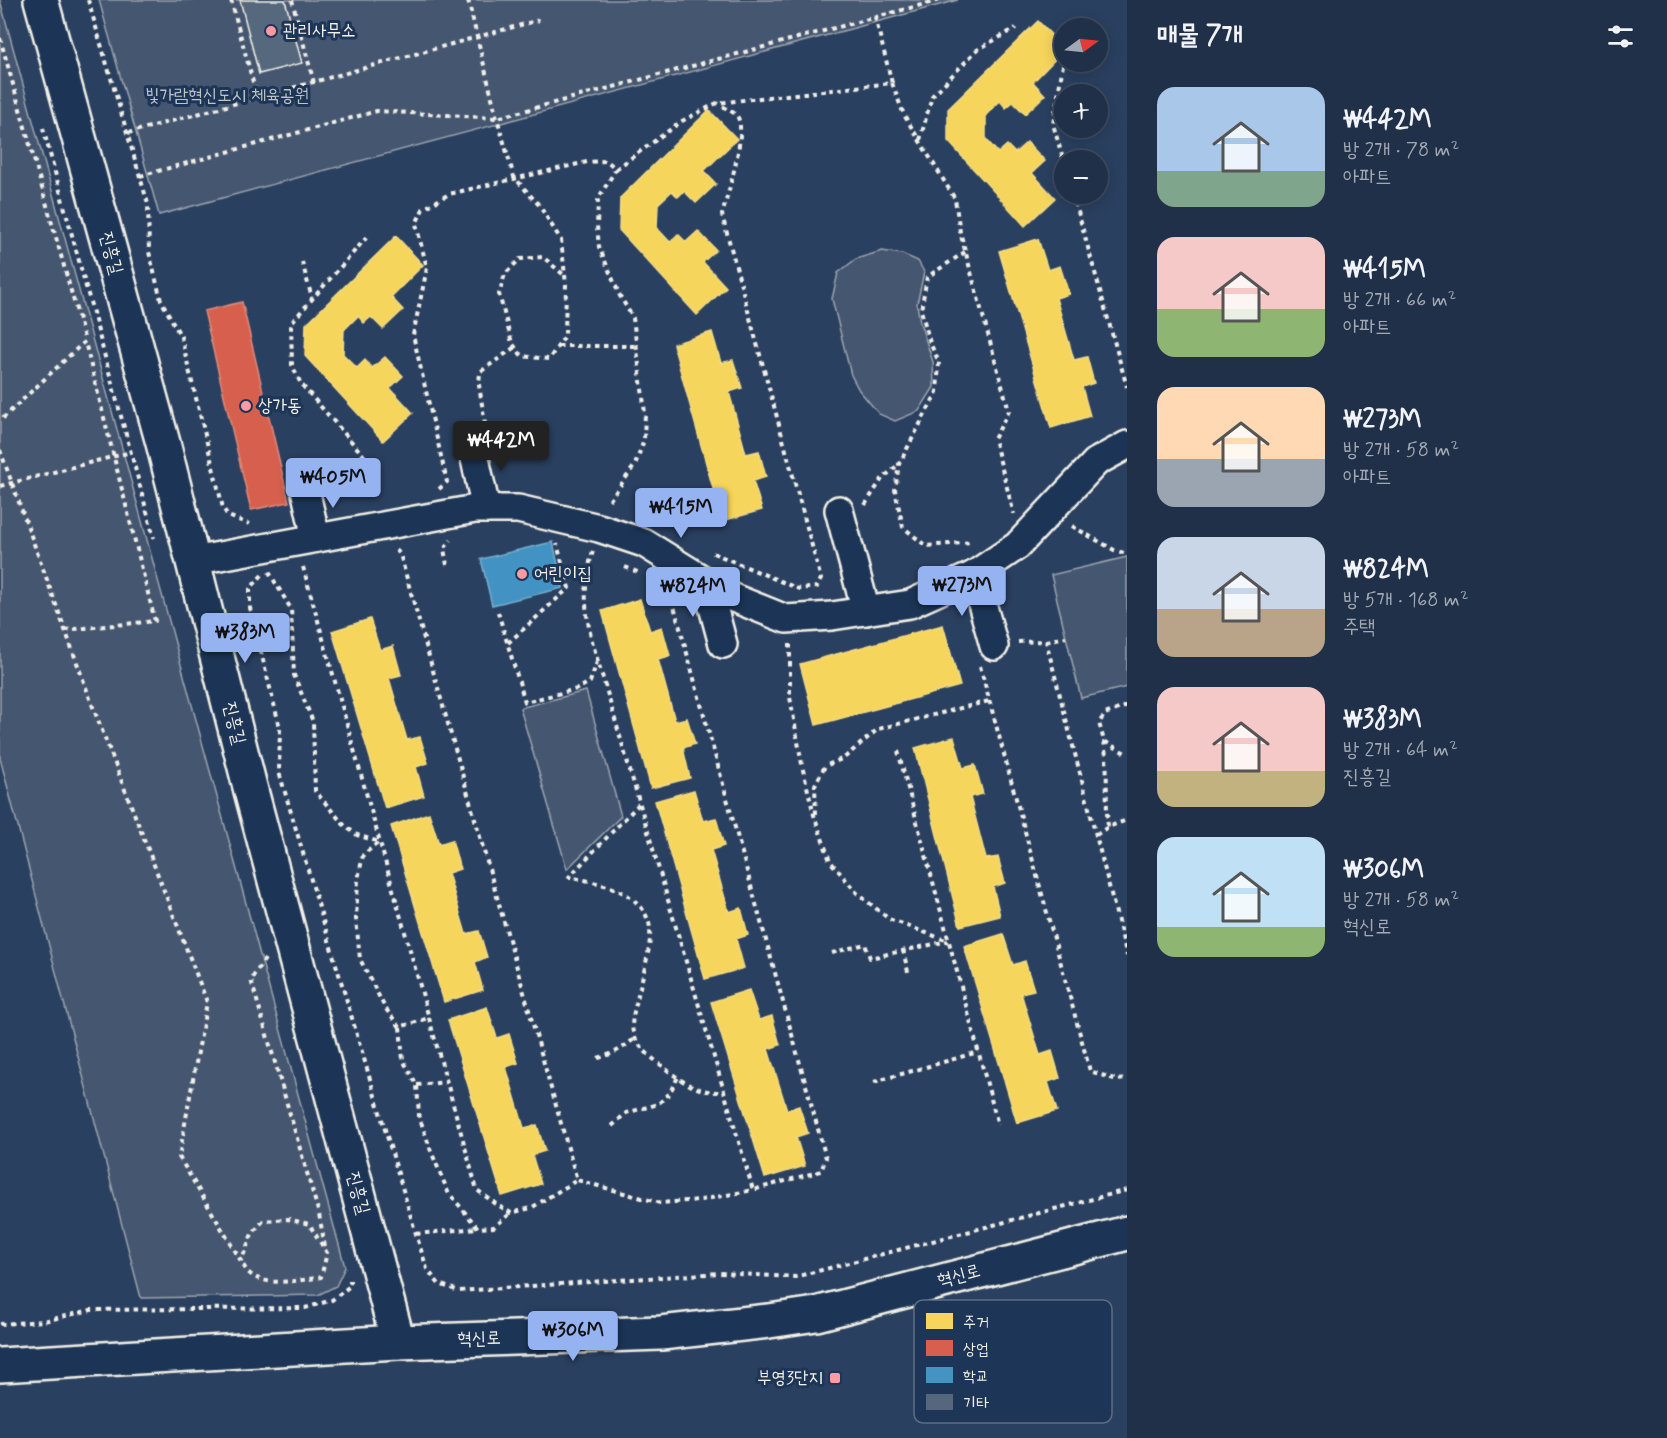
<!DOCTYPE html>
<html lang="ko">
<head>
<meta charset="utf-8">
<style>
	body { margin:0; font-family:Mynerve,"Poor Story",sans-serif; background:#28384f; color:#f1f3f6; height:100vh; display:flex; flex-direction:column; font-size:22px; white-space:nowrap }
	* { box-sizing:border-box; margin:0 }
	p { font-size:20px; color:#a2a9b4 }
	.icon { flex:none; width:33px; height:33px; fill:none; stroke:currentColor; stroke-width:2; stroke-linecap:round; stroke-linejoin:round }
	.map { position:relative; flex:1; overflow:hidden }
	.side { display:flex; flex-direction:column; background:#203048; width:540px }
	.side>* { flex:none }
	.needle { width:39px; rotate:75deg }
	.controls { position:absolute; left:1054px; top:18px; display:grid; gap:12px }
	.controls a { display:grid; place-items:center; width:54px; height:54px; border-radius:50%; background:#203048; box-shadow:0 3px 15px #0003,0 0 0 2px #3d4b60; font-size:30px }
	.price { position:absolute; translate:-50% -51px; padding:0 14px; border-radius:6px; background:#95b2f1; color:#111; font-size:20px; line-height:39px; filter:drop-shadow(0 2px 3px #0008) }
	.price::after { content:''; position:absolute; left:50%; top:36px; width:18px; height:14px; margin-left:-9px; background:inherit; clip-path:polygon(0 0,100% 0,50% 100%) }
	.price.selected { background:#222; color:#fff }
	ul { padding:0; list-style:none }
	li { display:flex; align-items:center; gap:18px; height:150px; padding:0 30px }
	li span { display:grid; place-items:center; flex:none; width:168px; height:120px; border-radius:18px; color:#555 }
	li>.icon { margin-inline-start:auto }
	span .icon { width:72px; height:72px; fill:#fffc; stroke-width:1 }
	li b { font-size:26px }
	h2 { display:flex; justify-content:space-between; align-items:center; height:72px; padding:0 30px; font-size:26px }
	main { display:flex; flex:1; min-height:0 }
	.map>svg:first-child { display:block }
	.green { fill:#445771; stroke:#9ca4ac; stroke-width:1.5 }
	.homes { fill:#f6d55c; stroke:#f5dd86; stroke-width:1.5 }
	.shops { fill:#d6604d; stroke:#df8c7c; stroke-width:1.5 }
	.schools { fill:#4393c3; stroke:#78afce; stroke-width:1.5 }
	.building { fill:#56677d; stroke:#f4f1e8; stroke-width:1.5 }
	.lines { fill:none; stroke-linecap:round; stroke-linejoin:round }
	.street-casing { stroke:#f4f1e8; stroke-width:32 }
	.secondary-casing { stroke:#f4f1e8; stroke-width:38 }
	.path { stroke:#f4f1e8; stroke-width:4; stroke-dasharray:4.5 4.5; stroke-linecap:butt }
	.street { stroke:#1d3557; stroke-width:27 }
	.secondary { stroke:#1d3557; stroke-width:33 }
	.poi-dot { fill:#ff9aa2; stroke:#1d3557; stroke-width:2 }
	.labels { text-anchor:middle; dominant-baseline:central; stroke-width:6; stroke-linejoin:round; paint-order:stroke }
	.poi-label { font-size:18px; fill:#f4f1e8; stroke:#1d3557; text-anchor:start }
	.park-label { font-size:18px; fill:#bfc3c4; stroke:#1d3557 }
	.street-label { font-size:18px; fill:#f4f1e8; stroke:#1d3557 }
	.key { fill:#1d3557; stroke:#5e6d82; stroke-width:1.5 }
	.key-label { font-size:16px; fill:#f4f1e8 }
</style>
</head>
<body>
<main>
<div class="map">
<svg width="1127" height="1438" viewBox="0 0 1127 1438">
	<rect width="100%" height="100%" fill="#2a4060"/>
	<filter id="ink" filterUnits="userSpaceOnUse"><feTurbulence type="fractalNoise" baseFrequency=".0167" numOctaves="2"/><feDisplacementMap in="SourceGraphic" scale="12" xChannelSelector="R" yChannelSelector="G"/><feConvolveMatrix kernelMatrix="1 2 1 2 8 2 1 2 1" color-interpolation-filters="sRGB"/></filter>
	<g filter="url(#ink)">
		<g class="green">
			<path d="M0,0L345,1267L336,1286L318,1295L141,1298L0,758Z"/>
			<path d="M99,0H958L159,215Z"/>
			<path d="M882,251L902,254L918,261L924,272L917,304L920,323L933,362L934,387L919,411L895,421L879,414L859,390L851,375L832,299L838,273L856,259Z"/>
			<path d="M1127,557V687L1081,698L1051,575Z"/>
			<path d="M586,691L621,816L567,869L520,708Z"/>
		</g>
		<g class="homes">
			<path d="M1038,21L1065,49L1033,82L1045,95L1025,114L1013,102L1006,108L1000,101L986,115V139L998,153L1007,145L1015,153L1027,142L1045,161L1032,173L1055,198L1025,226L948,141V109Z"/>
			<path d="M709,110L737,139L704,171L716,184L696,203L684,191L678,197L672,191L658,204L657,228L670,242L678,234L686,242L698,231L716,250L703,262L726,287L697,315L619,230L620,198Z"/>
			<path d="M396,236L423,265L391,297L403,310L383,329L371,317L364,323L358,316L344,330L343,354L357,368L365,360L372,368L385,357L403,376L390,388L413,413L383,441L305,356L306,324Z"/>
			<path d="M1038,239L1048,270L1060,266L1069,294L1056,298L1074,360L1087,357L1094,383L1082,387L1090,416L1051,428L999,251Z"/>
			<path d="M712,332L721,363L733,360L742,388L729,392L746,454L759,451L766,477L753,481L762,510L722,521L673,344Z"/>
			<path d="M640,599L650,631L662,627L670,656L658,659L675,721L687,718L695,744L683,748L690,778L651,788L602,611Z"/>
			<path d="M370,619L380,650L393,646L401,675L389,678L407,740L420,737L428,763L416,767L424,796L385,808L332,631Z"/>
			<path d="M943,625L960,686L816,725L800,664Z"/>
			<path d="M954,737L963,768L975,765L983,794L970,797L986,859L998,857L1005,883L993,887L1000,916L960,926L915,748Z"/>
			<path d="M694,790L703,821L716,818L724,846L711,850L729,912L741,908L748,935L736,939L744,968L705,979L655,801Z"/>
			<path d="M429,813L439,844L452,840L460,869L448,873L466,934L479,931L487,957L475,962L483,990L444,1002L391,826Z"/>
			<path d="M1003,934L1013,965L1025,961L1034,990L1021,993L1040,1055L1052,1051L1060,1078L1048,1082L1057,1111L1017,1123L964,946Z"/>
			<path d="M749,990L759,1020L772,1016L780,1045L768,1049L787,1110L799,1106L808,1133L796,1137L805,1166L765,1178L711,1002Z"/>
			<path d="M487,1007L497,1038L509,1034L518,1063L506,1067L524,1128L537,1125L545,1151L532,1155L541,1184L502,1196L448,1020Z"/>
		</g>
		<path class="shops" d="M242,302L289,502L251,510L204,311Z"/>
		<path class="schools" d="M553,542L563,588L492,605L481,559Z"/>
		<path class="building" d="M240,0H285L302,63L259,74Z"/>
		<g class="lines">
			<g class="street-casing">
				<g id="street">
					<path d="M472,445L486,509"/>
					<path d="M305,489L316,538"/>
					<path d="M839,510L866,611"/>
					<path d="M193,561L475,509H518L599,528L644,543L731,597L786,619L832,616L910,604L974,575L1017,546L1096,462L1127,445"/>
					<path d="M974,575L994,646"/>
					<path d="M706,581L723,644"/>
				</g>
			</g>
			<g class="secondary-casing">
				<g id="secondary">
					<path d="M41,0L163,443L250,787L398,1342"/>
					<path d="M0,1365L398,1342L661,1333L769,1321L816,1314L1127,1233"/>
				</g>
			</g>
			<g class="path">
				<path d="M88,0L148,204L149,252L161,300L181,337L223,508L228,516L249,524"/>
				<path d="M231,0L257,97"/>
				<path d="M292,0L314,83"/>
				<path d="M468,0L497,118L514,177L539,205L561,240L566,284L565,336L549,359L522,356L512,343L499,294L505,274L520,259L543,257L565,276"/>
				<path d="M875,17L892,83"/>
				<path d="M0,38L85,341L0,421"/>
				<path d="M1063,65L1053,124L1065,166"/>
				<path d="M43,128L154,538"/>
				<path d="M128,133L539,20"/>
				<path d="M920,140L932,96L977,50L1016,28"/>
				<path d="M616,169L682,121L717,103L892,83L904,115L955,199L960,232L1009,411L994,439L1014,514"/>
				<path d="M140,176L377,111L497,118L940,0"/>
				<path d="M1073,194L1127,387"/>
				<path d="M367,237L291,323L292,365L301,384L372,465"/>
				<path d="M965,252L927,277L921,310L930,343L939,362L937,392L899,464L895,490L903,527L926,546L973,542"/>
				<path d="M302,262L312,298"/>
				<path d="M558,346H637"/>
				<path d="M485,424L479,385L480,372L515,347"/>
				<path d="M0,450L93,707L207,1002L179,1157L241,1261C243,1264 246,1271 249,1273C265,1288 302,1280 321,1277L327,1253L309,1224L288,1219L263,1221L252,1234L241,1261"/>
				<path d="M0,486L131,452"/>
				<path d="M439,489L447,482L413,335L427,268L416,224L423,209L449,194L587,162L607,161L616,169L598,199L597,226L599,247L620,296L633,318L645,413L644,440L635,465L607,504"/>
				<path d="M865,505L882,479L898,465"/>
				<path d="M1072,526L1114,550L1127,554"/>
				<path d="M396,550L400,554L577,1180L660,1203L701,1200L753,1190"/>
				<path d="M593,551C583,585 584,607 592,641L753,1190L821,1171L826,1158L669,588"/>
				<path d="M713,553L799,589L817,587L821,579L722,215C727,196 748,131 737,116C733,111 723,107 717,103"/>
				<path d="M447,565L444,549L451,540"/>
				<path d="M303,567L477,1190L496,1204L511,1213L531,1208L577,1180"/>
				<path d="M625,567L640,573"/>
				<path d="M269,572L291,609L294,675L313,722L315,791L345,826L357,835L379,842L363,855L358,879L356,919L360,959L385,1008L400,1027L429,1018"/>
				<path d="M262,575L250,589V608L280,728L279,772L416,1234L427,1269L439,1284L459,1291L720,1273L795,1277L1127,1190"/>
				<path d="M498,612L525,702L577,689L590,682L597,662"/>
				<path d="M65,630L155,621L85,342"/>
				<path d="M1046,641L1066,637"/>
				<path d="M1018,642L1046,641L1127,956"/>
				<path d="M508,643L569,588L557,544"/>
				<path d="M790,644V697L803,770L814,815L830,861L857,893L889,919L948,941"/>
				<path d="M980,666L1090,1071L1117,1080L1127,1079"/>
				<path d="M1127,706L1105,714L1099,723L1104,741L1127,754"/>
				<path d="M1104,741C1109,769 1105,798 1108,827"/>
				<path d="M898,751L998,1125"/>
				<path d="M639,804L569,877C599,883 639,889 649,923C654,940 642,978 638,995C636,1006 630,1021 633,1032C636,1047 655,1060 666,1069C685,1084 700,1093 724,1092"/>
				<path d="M816,814L815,785L825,766L844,758L878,729L989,701"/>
				<path d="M1096,835L1108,827L1127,820"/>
				<path d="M903,950L909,976"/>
				<path d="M832,953L865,944L870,958L948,941"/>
				<path d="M265,959L251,980L319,1214L325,1247"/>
				<path d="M400,1027L403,1060L417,1085L419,1116L431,1151L448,1192L478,1228L494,1227L511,1213"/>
				<path d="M598,1058C614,1054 624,1048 636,1037"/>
				<path d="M874,1082L978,1052"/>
				<path d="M417,1085L447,1082"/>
				<path d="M612,1126L626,1113L658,1104L669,1094L678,1077"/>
				<path d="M416,1234L477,1228"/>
				<path d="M0,1324L44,1321L91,1310L305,1308L332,1300L350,1286V1280"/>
			</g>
			<use href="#street" class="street"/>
			<use href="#secondary" class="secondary"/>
		</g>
	</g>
	<g class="poi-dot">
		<circle cx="271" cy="31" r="6"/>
		<circle cx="246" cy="406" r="6"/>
		<circle cx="522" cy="574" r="6"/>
		<rect x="829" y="1372" width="12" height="12" rx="3"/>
	</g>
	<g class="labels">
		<g class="poi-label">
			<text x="283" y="31">관리사무소</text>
			<text x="258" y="406">상가동</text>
			<text x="534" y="574">어린이집</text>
			<text x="823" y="1378" text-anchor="end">부영3단지</text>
		</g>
		<g class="park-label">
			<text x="227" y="96">빛가람혁신도시 체육공원</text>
		</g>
		<g class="street-label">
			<text transform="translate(111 253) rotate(75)">진흥길</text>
			<text transform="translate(234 723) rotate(76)">진흥길</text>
			<text transform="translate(358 1193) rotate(75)">진흥길</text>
			<text transform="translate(959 1276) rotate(-15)">혁신로</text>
			<text transform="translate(479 1339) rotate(-2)">혁신로</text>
		</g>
	</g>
	<rect x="914" y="1300" width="198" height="123" rx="9" class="key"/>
	<rect x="926" y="1313" width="27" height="16" fill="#f6d55c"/>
	<rect x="926" y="1340" width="27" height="16" fill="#d6604d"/>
	<rect x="926" y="1367" width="27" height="16" fill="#4393c3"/>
	<rect x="926" y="1394" width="27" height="16" fill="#56677d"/>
	<g class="key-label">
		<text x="963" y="1327">주거</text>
		<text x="963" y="1354">상업</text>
		<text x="963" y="1381">학교</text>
		<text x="963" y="1408">기타</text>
	</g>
</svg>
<div class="controls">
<a><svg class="needle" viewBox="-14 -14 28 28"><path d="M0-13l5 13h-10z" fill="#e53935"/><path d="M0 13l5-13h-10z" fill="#a2a9b4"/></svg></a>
<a>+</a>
<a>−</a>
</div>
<b class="price selected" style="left:501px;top:472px">₩442M</b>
<b class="price" style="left:333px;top:509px">₩405M</b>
<b class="price" style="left:681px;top:539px">₩415M</b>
<b class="price" style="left:962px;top:617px">₩273M</b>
<b class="price" style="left:693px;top:618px">₩824M</b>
<b class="price" style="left:245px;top:664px">₩383M</b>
<b class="price" style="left:573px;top:1362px">₩306M</b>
</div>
<section class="side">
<h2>매물 7개<svg class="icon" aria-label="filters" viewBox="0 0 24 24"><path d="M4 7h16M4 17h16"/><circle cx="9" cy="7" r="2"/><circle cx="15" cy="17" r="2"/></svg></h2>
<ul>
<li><span style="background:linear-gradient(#a9c7e8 70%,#7fa58c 0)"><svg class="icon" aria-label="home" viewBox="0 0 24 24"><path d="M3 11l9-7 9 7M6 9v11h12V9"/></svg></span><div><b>₩442M</b><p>방 2개 · 78 m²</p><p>아파트</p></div></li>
<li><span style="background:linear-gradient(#f6c9c9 60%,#8fb573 0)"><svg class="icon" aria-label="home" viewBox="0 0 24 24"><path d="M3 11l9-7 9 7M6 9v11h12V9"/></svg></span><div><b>₩415M</b><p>방 2개 · 66 m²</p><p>아파트</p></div></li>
<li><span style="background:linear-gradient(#ffd9b3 60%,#9aa5b1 0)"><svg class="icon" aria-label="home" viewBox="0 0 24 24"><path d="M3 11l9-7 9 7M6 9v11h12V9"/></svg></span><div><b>₩273M</b><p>방 2개 · 58 m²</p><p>아파트</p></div></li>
<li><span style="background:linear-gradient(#c9d6e8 60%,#b9a48a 0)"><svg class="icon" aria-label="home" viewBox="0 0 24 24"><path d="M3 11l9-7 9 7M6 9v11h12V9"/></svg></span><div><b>₩824M</b><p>방 5개 · 168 m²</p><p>주택</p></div></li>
<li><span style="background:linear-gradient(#f6c9c9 70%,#c2b280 0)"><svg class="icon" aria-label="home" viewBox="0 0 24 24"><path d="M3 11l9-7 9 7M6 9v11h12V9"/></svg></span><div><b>₩383M</b><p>방 2개 · 64 m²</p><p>진흥길</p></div></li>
<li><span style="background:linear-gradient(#bfe0f5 75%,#8fb573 0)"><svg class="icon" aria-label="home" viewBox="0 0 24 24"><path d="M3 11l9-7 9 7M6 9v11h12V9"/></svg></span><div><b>₩306M</b><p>방 2개 · 58 m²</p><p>혁신로</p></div></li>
</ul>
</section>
</main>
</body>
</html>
